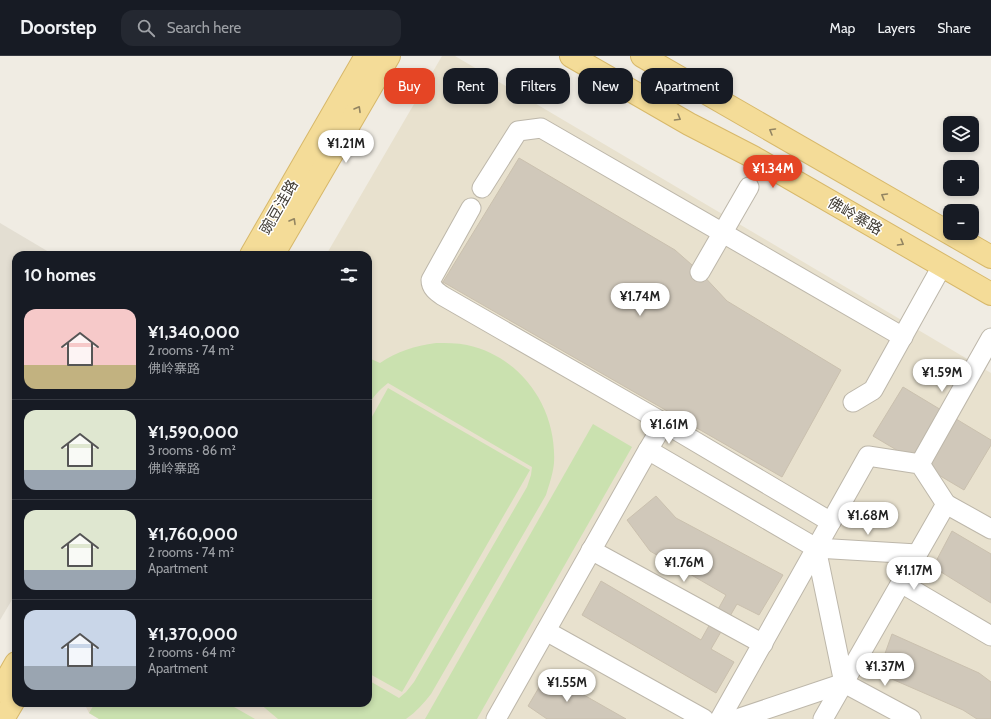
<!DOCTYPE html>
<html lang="en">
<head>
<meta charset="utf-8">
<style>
	body { margin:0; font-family:Cabin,"Noto Sans SC",sans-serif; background:#242831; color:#f1f3f6; height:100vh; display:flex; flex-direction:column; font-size:15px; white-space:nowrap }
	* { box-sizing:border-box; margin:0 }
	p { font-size:13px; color:#9ea1a6 }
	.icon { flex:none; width:22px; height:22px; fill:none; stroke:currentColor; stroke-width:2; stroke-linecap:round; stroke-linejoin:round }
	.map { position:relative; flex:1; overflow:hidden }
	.details { position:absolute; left:12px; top:195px; width:360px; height:456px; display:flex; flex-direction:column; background:#171b24; border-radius:12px; box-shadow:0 2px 6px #0003 }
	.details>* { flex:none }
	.banner { position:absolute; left:384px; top:12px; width:380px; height:36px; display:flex; gap:8px }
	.tools { position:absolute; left:943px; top:60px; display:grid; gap:8px }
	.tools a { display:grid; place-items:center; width:36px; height:36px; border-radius:8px; background:#171b24; box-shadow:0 2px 6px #0003; font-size:20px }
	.price { position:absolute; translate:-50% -34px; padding:0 9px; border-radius:14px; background:#fff; color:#222; font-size:13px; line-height:26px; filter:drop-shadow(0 1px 2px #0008) }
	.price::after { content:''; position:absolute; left:50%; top:24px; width:12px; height:9px; margin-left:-6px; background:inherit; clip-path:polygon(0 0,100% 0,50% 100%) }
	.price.selected { background:#e54525; color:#fff }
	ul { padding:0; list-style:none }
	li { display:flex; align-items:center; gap:12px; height:100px; padding:0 12px }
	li+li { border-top:1px solid #363941 }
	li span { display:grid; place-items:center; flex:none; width:112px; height:80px; border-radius:12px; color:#555 }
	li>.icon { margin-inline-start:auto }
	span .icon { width:48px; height:48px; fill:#fffc; stroke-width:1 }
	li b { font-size:17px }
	h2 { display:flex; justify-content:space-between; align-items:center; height:48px; padding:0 12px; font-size:17px }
	.pill { padding:0 14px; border-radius:12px; background:#171b24; box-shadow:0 2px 6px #0003; font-size:14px; line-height:36px }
	.pill.selected { background:#e54525; color:#fff }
	header { display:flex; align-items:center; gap:24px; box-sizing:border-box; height:56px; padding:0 20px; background:#171b24; border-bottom:1px solid #363941 }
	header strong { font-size:19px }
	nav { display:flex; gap:22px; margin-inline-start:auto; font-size:14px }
	.search { width:280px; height:36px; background:#242831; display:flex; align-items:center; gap:10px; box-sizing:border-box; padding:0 14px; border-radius:12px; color:#9ea1a6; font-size:15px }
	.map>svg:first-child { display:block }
	.residential { fill:#e3ded2 }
	.education { fill:#e8e1ce }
	.pitch { fill:#cae1af }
	.building { fill:#d0c8ba; stroke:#cac0ae }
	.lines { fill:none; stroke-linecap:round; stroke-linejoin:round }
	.minor-casing { stroke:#bdb7aa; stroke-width:21 }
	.major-casing { stroke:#d7b86a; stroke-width:24 }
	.minor { stroke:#fff; stroke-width:19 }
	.major { stroke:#f4dc98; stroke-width:22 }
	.oneway { stroke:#928461 }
	.labels { text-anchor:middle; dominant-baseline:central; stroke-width:3; stroke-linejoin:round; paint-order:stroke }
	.street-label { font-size:15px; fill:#413c34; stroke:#fff }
</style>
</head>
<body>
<header>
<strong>Doorstep</strong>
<div class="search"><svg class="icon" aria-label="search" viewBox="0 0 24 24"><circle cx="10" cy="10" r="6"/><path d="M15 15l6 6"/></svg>Search here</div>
<nav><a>Map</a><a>Layers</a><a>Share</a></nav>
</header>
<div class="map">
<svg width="991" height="663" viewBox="0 0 991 663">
	<rect width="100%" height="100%" fill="#f0ece3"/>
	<path class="residential" d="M0,167L54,199H16V537L0,564Z"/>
	<path class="education" d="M442,0H455L991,317V663H99L89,657L84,647H368V199H326Z"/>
	<g class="pitch">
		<path d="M436,287C446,287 457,287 467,289C522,301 557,352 554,407C553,418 549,429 546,439L431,638C424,647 416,656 406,663H278L259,647H368V624L399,642L406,636L414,626L527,431L531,419L532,411L388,327C379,334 373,341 368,350V308L371,303L380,307C398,295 414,290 436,287Z"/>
		<path d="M388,332L530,414L402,636L368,617V368Z"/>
		<path d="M593,368L632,391L477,663H425Z"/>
		<path d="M95,647H227L255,663H99L89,657Z"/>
	</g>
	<g class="building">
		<path d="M519,102L675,194L700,216L727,245L841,314L782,421L443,226Z"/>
		<path d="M903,331L991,384V389L964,434L873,380Z"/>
		<path d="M656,440L676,462L783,519L759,559L737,548L711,593L734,606L716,637L582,559L601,525L701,584L726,539L650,495L627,464Z"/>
		<path d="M952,475L991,498V547L933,511Z"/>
		<path d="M892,578L979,617L991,626V663H977L963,654L878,617Z"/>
		<path d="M547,618L626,663H547L528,650Z"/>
	</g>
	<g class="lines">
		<g class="minor-casing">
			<g id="minor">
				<path d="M482,132L518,75L541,72L903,281"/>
				<path d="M471,152L431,224C431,232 437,236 443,240L664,367L831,466"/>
				<path d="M700,216L749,131"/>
				<path d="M853,346L873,334L942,210"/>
				<path d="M648,394L664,367"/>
				<path d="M920,408L991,282"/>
				<path d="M946,448L991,473"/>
				<path d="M591,494L763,588"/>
				<path d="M901,527L991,580"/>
				<path d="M546,575L704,663"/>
				<path d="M844,627L911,663"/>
				<path d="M496,663L648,394L816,492L917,498"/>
				<path d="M720,663L868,400L920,408L946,448L823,663"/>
				<path d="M737,663L844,627L816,492"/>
			</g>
		</g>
		<g class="major-casing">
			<g id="major">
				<path d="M571,0L689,68L753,101L991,238"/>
				<path d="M642,0L991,201"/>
				<path d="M251,199L366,0"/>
				<path d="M273,199L389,0"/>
				<path d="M0,635L16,607"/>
				<path d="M3,663L16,641"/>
			</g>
		</g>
		<use href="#minor" class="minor"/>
		<use href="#major" class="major"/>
	</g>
	<defs><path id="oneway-chevron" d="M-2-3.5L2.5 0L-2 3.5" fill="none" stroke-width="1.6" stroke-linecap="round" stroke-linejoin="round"/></defs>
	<g class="oneway">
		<use href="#oneway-chevron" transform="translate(358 53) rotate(-60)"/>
		<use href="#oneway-chevron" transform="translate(678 62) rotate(30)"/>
		<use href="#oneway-chevron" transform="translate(772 75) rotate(-150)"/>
		<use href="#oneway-chevron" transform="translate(884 140) rotate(-150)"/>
		<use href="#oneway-chevron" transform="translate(293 165) rotate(-60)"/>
		<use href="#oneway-chevron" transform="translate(901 187) rotate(30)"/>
	</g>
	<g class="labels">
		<g class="street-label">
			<text transform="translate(279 151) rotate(-60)">豌豆洼路</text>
			<text transform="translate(855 160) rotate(30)">佛岭寨路</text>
		</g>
	</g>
</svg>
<div class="tools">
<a><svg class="icon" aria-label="layers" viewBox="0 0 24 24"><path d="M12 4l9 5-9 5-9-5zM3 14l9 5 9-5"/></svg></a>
<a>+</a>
<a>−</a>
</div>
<b class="price" style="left:346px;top:108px">¥1.21M</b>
<b class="price selected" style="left:773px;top:133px">¥1.34M</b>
<b class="price" style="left:640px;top:261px">¥1.74M</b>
<b class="price" style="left:942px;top:337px">¥1.59M</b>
<b class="price" style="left:669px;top:389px">¥1.61M</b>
<b class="price" style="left:868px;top:480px">¥1.68M</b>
<b class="price" style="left:684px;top:527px">¥1.76M</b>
<b class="price" style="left:914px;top:535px">¥1.17M</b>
<b class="price" style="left:885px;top:631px">¥1.37M</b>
<b class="price" style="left:567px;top:647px">¥1.55M</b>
<div class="banner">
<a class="pill selected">Buy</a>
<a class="pill">Rent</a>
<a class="pill">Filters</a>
<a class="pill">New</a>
<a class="pill">Apartment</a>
</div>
<section class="details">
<h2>10 homes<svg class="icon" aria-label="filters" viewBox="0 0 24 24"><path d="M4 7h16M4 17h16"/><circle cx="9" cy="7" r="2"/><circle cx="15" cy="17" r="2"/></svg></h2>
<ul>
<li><span style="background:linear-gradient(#f6c9c9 70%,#c2b280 0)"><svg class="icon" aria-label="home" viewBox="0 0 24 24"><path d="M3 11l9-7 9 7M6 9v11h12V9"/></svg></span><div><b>¥1,340,000</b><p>2 rooms · 74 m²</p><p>佛岭寨路</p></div></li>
<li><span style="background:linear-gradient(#dfe7d0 75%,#9aa5b1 0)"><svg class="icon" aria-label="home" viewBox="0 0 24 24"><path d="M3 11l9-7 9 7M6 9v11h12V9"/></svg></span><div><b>¥1,590,000</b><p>3 rooms · 86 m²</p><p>佛岭寨路</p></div></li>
<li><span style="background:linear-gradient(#dfe7d0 75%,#9aa5b1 0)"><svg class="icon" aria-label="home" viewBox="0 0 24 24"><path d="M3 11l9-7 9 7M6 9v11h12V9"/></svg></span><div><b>¥1,760,000</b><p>2 rooms · 74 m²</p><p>Apartment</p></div></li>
<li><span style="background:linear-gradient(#c9d6e8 70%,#9aa5b1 0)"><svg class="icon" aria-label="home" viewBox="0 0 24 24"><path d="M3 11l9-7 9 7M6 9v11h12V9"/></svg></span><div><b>¥1,370,000</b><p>2 rooms · 64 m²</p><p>Apartment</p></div></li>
</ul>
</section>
</div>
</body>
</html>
